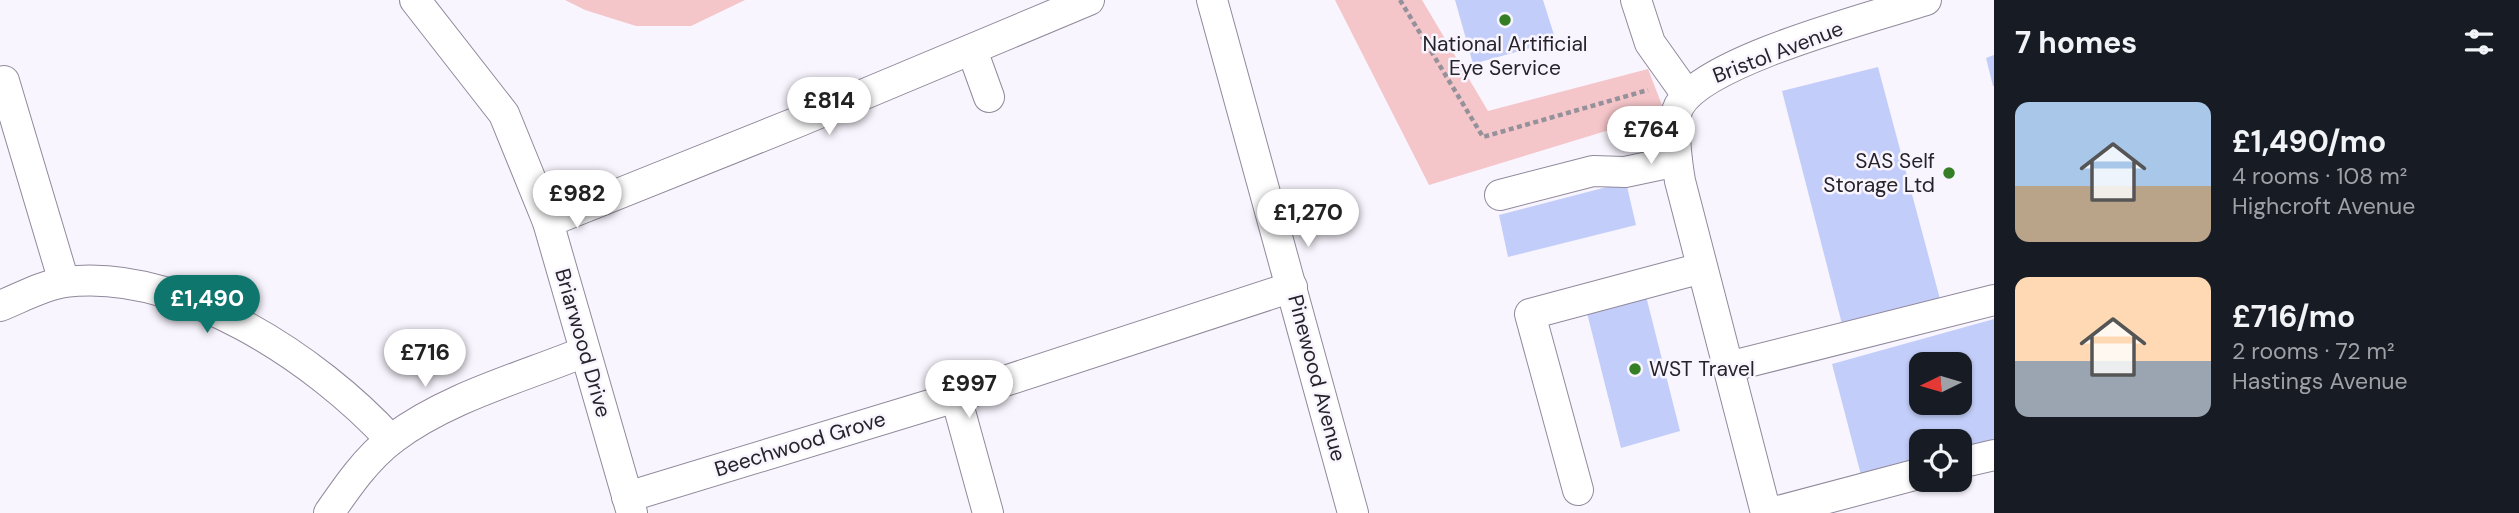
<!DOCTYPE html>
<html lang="en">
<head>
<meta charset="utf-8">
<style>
	body { margin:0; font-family:"DM Sans",sans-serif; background:#242831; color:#f1f3f6; height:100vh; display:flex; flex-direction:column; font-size:26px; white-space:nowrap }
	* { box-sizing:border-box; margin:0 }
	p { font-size:23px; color:#9ea1a6 }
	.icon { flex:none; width:38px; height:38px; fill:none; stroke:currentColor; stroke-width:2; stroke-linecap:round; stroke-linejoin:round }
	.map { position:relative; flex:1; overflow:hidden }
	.details { display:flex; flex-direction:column; background:#171b24; width:525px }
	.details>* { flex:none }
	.needle { width:46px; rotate:265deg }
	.tools { position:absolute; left:1909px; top:352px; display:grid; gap:14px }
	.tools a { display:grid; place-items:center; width:63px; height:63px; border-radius:14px; background:#171b24; box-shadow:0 2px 5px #0004; font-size:35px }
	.price { position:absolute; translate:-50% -60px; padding:0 16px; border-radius:24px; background:#fff; color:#222; font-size:23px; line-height:46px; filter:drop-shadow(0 2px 4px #0008) }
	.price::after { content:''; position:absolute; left:50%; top:42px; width:21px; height:16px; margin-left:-10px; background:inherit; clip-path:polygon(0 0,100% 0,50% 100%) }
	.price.active { background:#0f766e; color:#fff }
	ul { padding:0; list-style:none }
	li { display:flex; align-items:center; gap:21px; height:175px; padding:0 21px }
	li span { display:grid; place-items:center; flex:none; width:196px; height:140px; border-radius:14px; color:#555 }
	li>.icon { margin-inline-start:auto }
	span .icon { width:84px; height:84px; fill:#fffc; stroke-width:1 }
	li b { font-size:30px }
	h2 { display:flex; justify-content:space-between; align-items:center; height:84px; padding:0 21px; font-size:30px }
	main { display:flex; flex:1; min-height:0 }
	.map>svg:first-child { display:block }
	.green { fill:#f4c5c9 }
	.building { fill:#c2cef9; fill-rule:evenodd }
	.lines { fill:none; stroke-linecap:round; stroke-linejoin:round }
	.minor-casing { stroke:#91899c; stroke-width:32 }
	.path { stroke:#95919a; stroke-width:4.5; stroke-dasharray:5 3.5; stroke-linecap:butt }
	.minor { stroke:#fff; stroke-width:30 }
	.poi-dot { fill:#347f26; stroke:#f9f5fe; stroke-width:2.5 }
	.labels { text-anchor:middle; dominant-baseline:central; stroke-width:5; stroke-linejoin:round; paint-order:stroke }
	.poi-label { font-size:21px; fill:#27232b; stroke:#f9f5fe }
	.street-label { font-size:21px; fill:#27232b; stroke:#f9f5fe }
</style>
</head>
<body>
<main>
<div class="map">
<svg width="1994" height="513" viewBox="0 0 1994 513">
	<rect width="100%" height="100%" fill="#f9f5fe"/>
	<g class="green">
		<path d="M565,0H745L691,26H636L585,10Z"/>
		<path d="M1335,0H1422L1488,111L1648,69L1665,113L1429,185Z"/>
	</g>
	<g class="building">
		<path d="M1455,0H1543L1556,41L1473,64Z"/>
		<path d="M1994,55V86H1993L1986,58Z"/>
		<path d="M1878,67L1940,299L1842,324L1782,91Z"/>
		<path d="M1626,182L1636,225L1508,257L1499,215Z"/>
		<path d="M1646,296L1680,431L1621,448L1587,313Z"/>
		<path d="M1994,319V440L1960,449V441H1922V459L1861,475L1832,364ZM1922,364H1960V402H1922Z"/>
	</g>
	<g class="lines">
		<g class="minor-casing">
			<g id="minor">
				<path d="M415,0L504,114L548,222L632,513"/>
				<path d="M1212,0L1353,513"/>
				<path d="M1636,0L1650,43L1687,95"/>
				<path d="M972,50L989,97"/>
				<path d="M4,81L64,282"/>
				<path d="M1500,195L1593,171L1625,172L1677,161"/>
				<path d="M548,222L800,121L1089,0"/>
				<path d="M0,306C20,298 44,285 65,282C180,268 317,359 391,440"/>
				<path d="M1728,367L1994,300"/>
				<path d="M956,397L988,513"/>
				<path d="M1960,463L1994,455"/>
				<path d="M1578,490L1530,314L1702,268"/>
				<path d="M627,497L956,397L1292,287"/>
				<path d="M329,513C347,487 366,459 392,439C448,397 520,378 584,352"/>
				<path d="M1766,513L1680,181C1677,163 1671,121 1679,106C1705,60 1873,17 1926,0"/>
				<path d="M1771,513L1922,473"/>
			</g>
		</g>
		<path class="path" d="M1400,0L1483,137L1648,90"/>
		<use href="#minor" class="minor"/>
	</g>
	<g class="poi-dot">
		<circle cx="1505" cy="20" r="7"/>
		<circle cx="1949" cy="173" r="7"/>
		<circle cx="1635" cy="369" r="7"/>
	</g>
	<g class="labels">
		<g class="poi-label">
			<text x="1505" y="44">National Artificial<tspan x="1505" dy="24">Eye Service</tspan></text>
			<text x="1935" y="161" text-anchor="end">SAS Self<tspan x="1935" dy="24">Storage Ltd</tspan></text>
			<text x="1649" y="369" text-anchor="start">WST Travel</text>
		</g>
		<g class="street-label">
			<text transform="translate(1778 52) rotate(-21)">Bristol Avenue</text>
			<text transform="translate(583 343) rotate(74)">Briarwood Drive</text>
			<text transform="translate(1317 378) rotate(75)">Pinewood Avenue</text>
			<text transform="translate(800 444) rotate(-17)">Beechwood Grove</text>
		</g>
	</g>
</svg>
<div class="tools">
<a><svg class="needle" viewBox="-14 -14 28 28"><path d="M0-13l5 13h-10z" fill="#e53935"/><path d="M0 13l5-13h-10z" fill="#9ea1a6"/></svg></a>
<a><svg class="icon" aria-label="locate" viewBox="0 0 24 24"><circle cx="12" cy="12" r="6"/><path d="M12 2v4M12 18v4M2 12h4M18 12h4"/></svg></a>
</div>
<b class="price" style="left:829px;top:137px">£814</b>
<b class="price" style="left:1651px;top:166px">£764</b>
<b class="price" style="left:577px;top:230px">£982</b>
<b class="price" style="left:1308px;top:249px">£1,270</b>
<b class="price active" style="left:207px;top:335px">£1,490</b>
<b class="price" style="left:425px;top:389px">£716</b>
<b class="price" style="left:969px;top:420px">£997</b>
</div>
<section class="details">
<h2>7 homes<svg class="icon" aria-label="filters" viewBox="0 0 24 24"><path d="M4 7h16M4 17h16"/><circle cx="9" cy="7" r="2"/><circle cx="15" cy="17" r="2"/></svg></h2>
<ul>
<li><span style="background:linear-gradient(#a9c7e8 60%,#b9a48a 0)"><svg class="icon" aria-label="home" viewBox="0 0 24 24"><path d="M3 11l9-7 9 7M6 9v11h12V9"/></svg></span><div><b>£1,490/mo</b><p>4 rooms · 108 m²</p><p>Highcroft Avenue</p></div></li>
<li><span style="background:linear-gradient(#ffd9b3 60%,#9aa5b1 0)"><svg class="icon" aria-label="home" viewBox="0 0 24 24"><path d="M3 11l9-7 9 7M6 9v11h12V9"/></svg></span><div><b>£716/mo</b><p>2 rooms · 72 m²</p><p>Hastings Avenue</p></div></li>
</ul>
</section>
</main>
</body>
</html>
